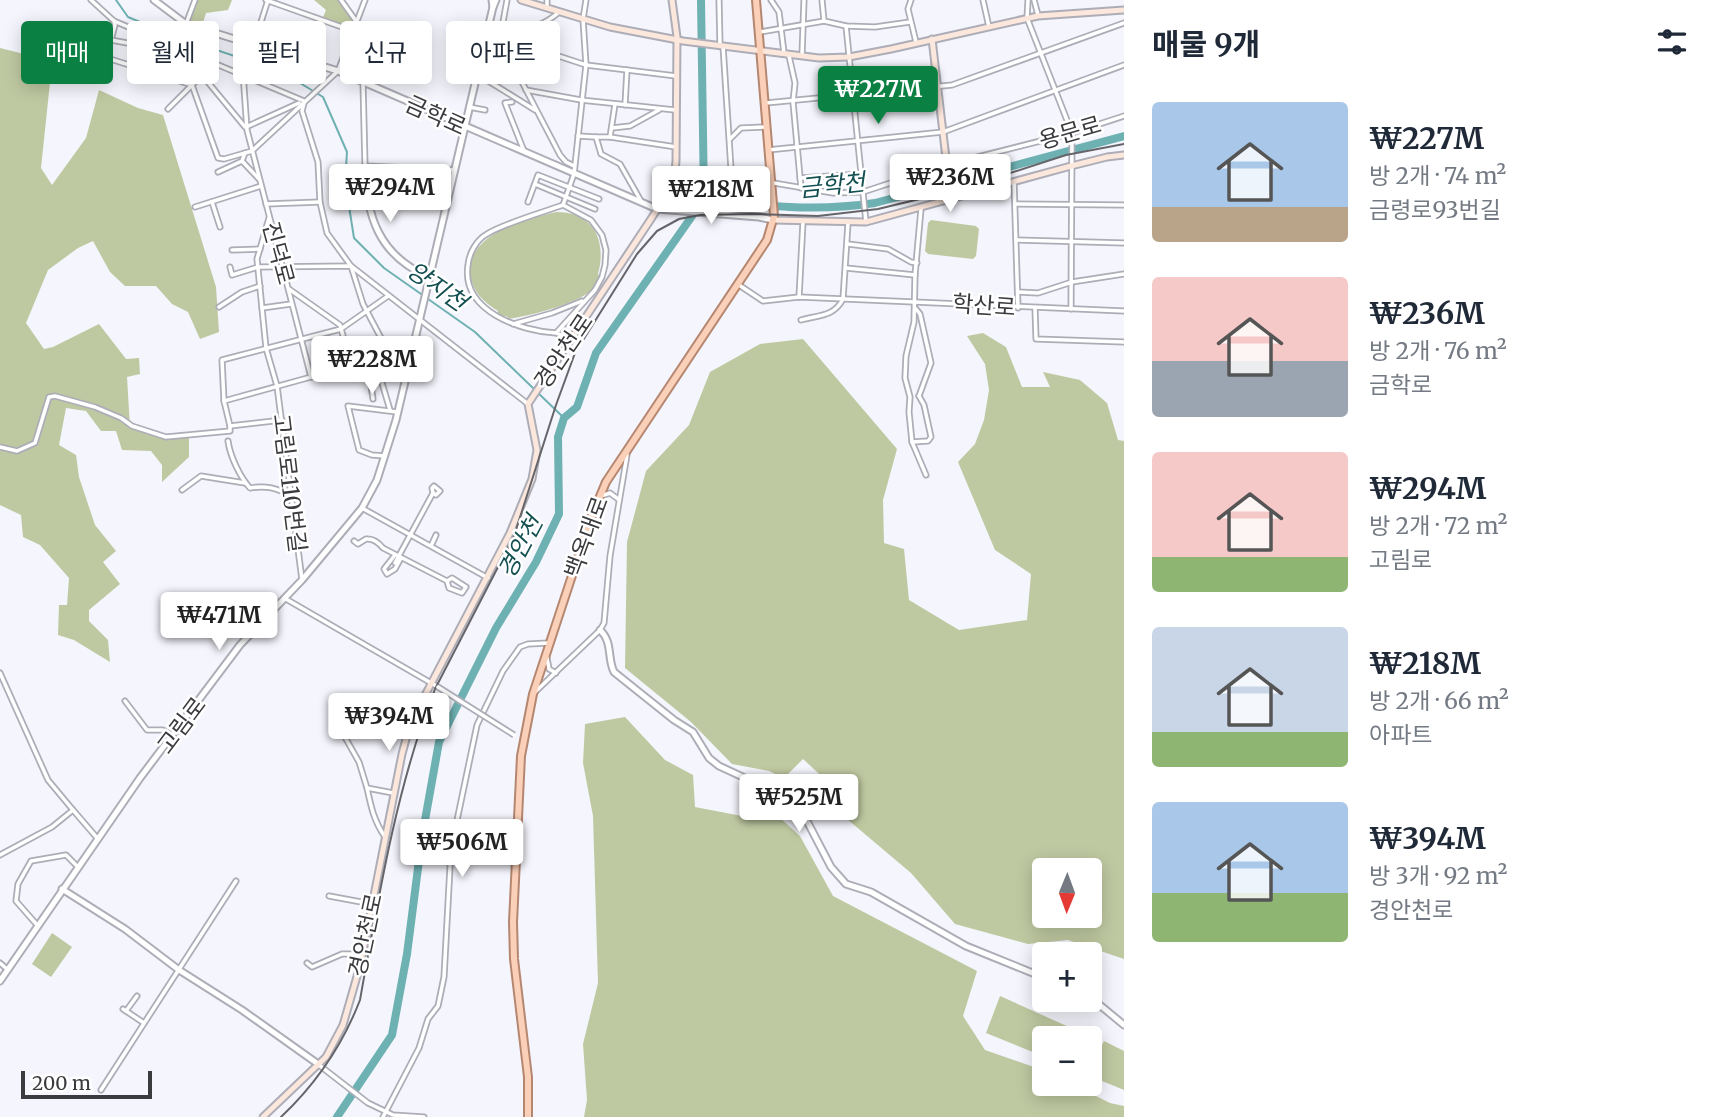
<!DOCTYPE html>
<html lang="ko">
<head>
<meta charset="utf-8">
<style>
	body { margin:0; font-family:Merriweather,"Noto Sans KR",serif; background:#f6f6f7; color:#1f2937; height:100vh; display:flex; flex-direction:column; font-size:26px; white-space:nowrap }
	* { box-sizing:border-box; margin:0 }
	p { font-size:23px; color:#747a83 }
	.icon { flex:none; width:38px; height:38px; fill:none; stroke:currentColor; stroke-width:2; stroke-linecap:round; stroke-linejoin:round }
	.map { position:relative; flex:1; overflow:hidden }
	.details { display:flex; flex-direction:column; background:#fff; width:595px }
	.details>* { flex:none }
	.top-card { position:absolute; left:21px; top:21px; width:665px; height:63px; display:flex; gap:14px }
	.needle { width:46px; rotate:181deg }
	.fabs { position:absolute; left:1032px; top:858px; display:grid; gap:14px }
	.fabs a { display:grid; place-items:center; width:70px; height:70px; border-radius:7px; background:#fff; box-shadow:0 4px 18px #0003; font-size:35px }
	.scale { position:absolute; left:21px; bottom:18px; width:131px; box-sizing:border-box; padding-left:7px; border:4px solid #3b3b3f; border-top:0; font-size:19px; line-height:24px; white-space:nowrap; color:#3b3b3f; -webkit-text-stroke:5px #fff; paint-order:stroke }
	.price { position:absolute; translate:-50% -60px; padding:0 16px; border-radius:7px; background:#fff; color:#222; font-size:23px; line-height:46px; filter:drop-shadow(0 2px 4px #0008) }
	.price::after { content:''; position:absolute; left:50%; top:42px; width:21px; height:16px; margin-left:-10px; background:inherit; clip-path:polygon(0 0,100% 0,50% 100%) }
	.price.active { background:#0b8043; color:#fff }
	ul { padding:0; list-style:none }
	li { display:flex; align-items:center; gap:21px; height:175px; padding:0 28px }
	li span { display:grid; place-items:center; flex:none; width:196px; height:140px; border-radius:7px; color:#555 }
	li>.icon { margin-inline-start:auto }
	span .icon { width:84px; height:84px; fill:#fffc; stroke-width:1 }
	li b { font-size:30px }
	h2 { display:flex; justify-content:space-between; align-items:center; height:84px; padding:0 28px; font-size:30px }
	.tag { padding:0 24px; border-radius:7px; background:#fff; box-shadow:0 4px 18px #0003; font-size:24px; line-height:63px }
	.tag.active { background:#0b8043; color:#fff }
	main { display:flex; flex:1; min-height:0 }
	.map>svg:first-child { display:block }
	.green { fill:#bfc9a1; fill-rule:evenodd }
	.lines { fill:none; stroke-linecap:round; stroke-linejoin:round }
	.stream { stroke:#6eb1b2; stroke-width:2 }
	.river { stroke:#6eb1b2; stroke-width:8 }
	.minor-casing { stroke:#adadb7; stroke-width:7 }
	.tertiary-casing { stroke:#adadb7; stroke-width:9 }
	.secondary-casing { stroke:#adadb7; stroke-width:9 }
	.primary-casing { stroke:#b58770; stroke-width:10 }
	.minor { stroke:#fff; stroke-width:3.5 }
	.tertiary { stroke:#fff; stroke-width:5 }
	.secondary { stroke:#fce7dc; stroke-width:5 }
	.primary { stroke:#fad0b9; stroke-width:6 }
	.tram { stroke:#65656a; stroke-width:2 }
	.minor-bridge-casing { stroke:#adadb7; stroke-width:7; stroke-linecap:butt }
	.minor-bridge { stroke:#fff; stroke-width:3.5 }
	.labels { text-anchor:middle; dominant-baseline:central; stroke-width:5; stroke-linejoin:round; paint-order:stroke }
	.street-label { font-size:23px; fill:#3b3b3f; stroke:#fff }
	.water-label { font-size:24px; font-style:italic; fill:#145051; stroke:#fff }
</style>
</head>
<body>
<main>
<div class="map">
<svg width="1124" height="1117" viewBox="0 0 1124 1117">
	<rect width="100%" height="100%" fill="#f5f5fd"/>
	<g class="green">
		<path d="M195,0H232L228,10L206,13L201,29L186,24Z"/>
		<path d="M314,0H341L357,22L353,31L322,20L326,10Z"/>
		<path d="M0,48L20,53L51,73L41,168L52,185L86,138L99,90L138,108L163,115L216,287L219,332L200,339L188,312L172,304L156,286H125L110,272L93,241L78,248L48,270L26,323L44,349L53,347L99,324L126,359L139,358L140,374L127,377L130,427L166,438L189,435V457L162,482V465L151,451L122,450L116,431H101L86,411L66,408L59,445L76,455L79,477L95,525L116,551L103,562L120,584L89,610V621L108,640L110,662L74,640L58,635L59,605H67L69,578L40,545L23,537L21,515L0,505Z"/>
		<path d="M556,212C594,212 607,241 598,274L600,277C598,280 598,283 596,286C583,303 529,316 508,319V317L497,314L498,311C483,302 472,291 470,273C468,232 526,220 556,212Z"/>
		<path d="M931,220L976,226L979,229L976,256L973,259L928,254L925,251L928,223Z"/>
		<path d="M983,333L1006,347L1022,387H1050L1043,372L1080,380L1107,403L1118,440L1124,441V959L1068,940L1028,944L955,924L911,873L834,808L841,794L803,759L784,778L769,771L732,764L691,722L625,668L627,542L646,471L689,425L710,372L760,344L803,339L897,449L883,500L884,543L904,549L909,600L959,630L1027,620L1031,574L995,550L958,462L975,444L984,420L989,390L985,364L967,336ZM1045,870H1090V915H1045Z"/>
		<path d="M625,717L665,760L693,775L695,807L747,817L755,803L778,816L800,836L833,896L977,971L963,1016L985,1050L1045,1071V1083H1070L1110,1103L1124,1106V1117H584L587,1100L583,1044L598,983L593,816L583,763L585,724Z"/>
		<path d="M52,933L72,947L51,977L32,964Z"/>
		<path d="M1000,996L1100,1041L1090,1062V1038H1045V1057L986,1033Z"/>
		<path d="M1104,1041L1124,1051V1090L1090,1076V1069Z"/>
	</g>
	<g class="lines">
		<path class="stream" d="M116,0L128,17L169,34L282,72L323,97L347,152L345,181L354,238L384,268L475,332L564,418"/>
		<g class="river">
			<path d="M704,199C764,206 815,212 875,203L1124,136"/>
			<path d="M337,1117L392,1035L407,954L422,837L439,742L496,628L536,562L559,514L558,437L564,418L577,407L596,353L704,199L701,0"/>
		</g>
		<g class="minor-casing">
			<g id="minor">
				<path d="M91,0L114,21L304,101"/>
				<path d="M266,0L353,31"/>
				<path d="M341,0L356,21"/>
				<path d="M507,0L503,22L510,59"/>
				<path d="M547,0V8"/>
				<path d="M719,0L720,45"/>
				<path d="M771,0L779,12L784,53"/>
				<path d="M822,0L824,21"/>
				<path d="M911,0L908,9L916,42"/>
				<path d="M983,0L989,27"/>
				<path d="M1028,0L1027,18L1072,133L1071,309"/>
				<path d="M1034,0L1038,15"/>
				<path d="M114,21L115,25L111,40L160,49L202,75L245,127"/>
				<path d="M186,24L195,0"/>
				<path d="M846,26L866,222"/>
				<path d="M760,32L824,21L846,26L875,27L910,22"/>
				<path d="M488,33L586,65L676,76"/>
				<path d="M111,40L102,54L104,57L192,85L218,158L224,159L252,151L338,71L365,0"/>
				<path d="M514,43C530,24 542,28 559,12"/>
				<path d="M254,44L268,0"/>
				<path d="M723,46L731,169L733,176L833,193L863,192L942,166L1072,133L1124,116"/>
				<path d="M484,48L510,59L560,155L566,162L574,166"/>
				<path d="M802,55L804,0"/>
				<path d="M789,56L795,83L793,102L801,188"/>
				<path d="M517,70L547,53"/>
				<path d="M243,73L247,130L311,377"/>
				<path d="M477,74L535,110"/>
				<path d="M84,78L85,73L102,54"/>
				<path d="M363,83L365,166L454,170"/>
				<path d="M526,90L581,100L675,110"/>
				<path d="M512,102L505,103L524,151"/>
				<path d="M304,103L302,111L318,162L320,202L327,233L351,266L528,404"/>
				<path d="M766,103L952,85L1124,23"/>
				<path d="M615,104L610,137H596L601,154L620,164L641,201"/>
				<path d="M625,105L627,70"/>
				<path d="M469,107L485,110"/>
				<path d="M168,109L202,75"/>
				<path d="M246,127L299,103"/>
				<path d="M612,128L630,126L659,110"/>
				<path d="M578,136L596,137"/>
				<path d="M610,137L676,147"/>
				<path d="M730,139L741,128L766,127"/>
				<path d="M768,150L943,132L1124,65"/>
				<path d="M245,153L242,161L259,179"/>
				<path d="M904,170L932,167"/>
				<path d="M218,172L242,161"/>
				<path d="M800,178L861,174"/>
				<path d="M1014,182L1018,308"/>
				<path d="M535,184L595,209"/>
				<path d="M212,202L220,227"/>
				<path d="M528,202L538,175L599,199"/>
				<path d="M266,204L320,202"/>
				<path d="M1016,204L1124,205"/>
				<path d="M563,205L574,174L586,65L583,19L586,0"/>
				<path d="M195,207L261,186"/>
				<path d="M921,209L915,275L914,322L906,356L905,378L910,397L909,412L912,442L926,475"/>
				<path d="M269,218L257,259L266,348L277,386L302,580"/>
				<path d="M1017,240L1124,243"/>
				<path d="M848,244L888,249L911,262L917,263"/>
				<path d="M232,250L260,249"/>
				<path d="M230,267L232,275L258,267L351,266L363,304L381,338L382,383L390,410"/>
				<path d="M846,268L915,275"/>
				<path d="M739,285L763,301L799,297L1124,311"/>
				<path d="M289,289L340,325L352,368"/>
				<path d="M1018,292L1038,293L1072,282L1124,274"/>
				<path d="M799,297L803,222"/>
				<path d="M219,307L242,292L260,286"/>
				<path d="M262,308L291,304"/>
				<path d="M1035,308L1036,339L1124,342"/>
				<path d="M916,309L920,314L931,363L919,396"/>
				<path d="M801,320C818,315 834,317 843,299L848,223"/>
				<path d="M513,324L552,313L582,301"/>
				<path d="M556,333C520,331 461,311 468,265C469,254 476,240 487,234C505,223 541,213 563,205L591,220L602,235L606,250L605,265L602,277L595,290L556,333L571,339"/>
				<path d="M371,364L373,376L370,379L373,399"/>
				<path d="M224,401L311,377L410,355"/>
				<path d="M282,420L230,426L224,401L222,360L341,329L388,296"/>
				<path d="M228,441C230,456 240,477 250,488C266,485 277,488 291,496"/>
				<path d="M912,442L928,441L931,437L924,405L919,396"/>
				<path d="M0,447L17,451L35,443L49,397L55,396L95,407L121,418L132,426L166,437L230,431V426"/>
				<path d="M385,456L372,455L359,450L348,406L397,412"/>
				<path d="M182,490L201,476L245,483"/>
				<path d="M601,496L610,493L618,499"/>
				<path d="M362,508L488,578"/>
				<path d="M354,541L358,544L366,539C374,538 379,543 383,548L447,581L449,588L462,593L466,587L452,578L447,581"/>
				<path d="M431,546L436,535"/>
				<path d="M395,555L384,569L387,574L395,569L401,558"/>
				<path d="M395,563L433,493L432,488L434,486L440,491L436,495L433,493"/>
				<path d="M286,599L438,687"/>
				<path d="M547,658L549,669L556,673"/>
				<path d="M0,673L48,780L73,810"/>
				<path d="M534,693L600,630L604,623L610,556L627,455"/>
				<path d="M125,701L147,730H163L171,735"/>
				<path d="M333,716L359,762L367,788L393,793"/>
				<path d="M367,788C371,807 374,821 385,837"/>
				<path d="M0,855L52,827L73,810L98,839"/>
				<path d="M329,896L372,904"/>
				<path d="M38,926L16,901L18,884L31,861L66,855L78,867"/>
				<path d="M0,963L8,970"/>
				<path d="M307,963L312,967L342,954H362"/>
				<path d="M123,1009L144,1023"/>
				<path d="M126,1011L137,996"/>
				<path d="M319,1065L368,1103L393,1115L424,1117"/>
				<path d="M101,1090L236,881"/>
				<path d="M383,1117L419,1048L428,1019L438,1006L444,977L451,849L477,725L503,671L520,647L528,644L549,643"/>
			</g>
		</g>
		<g class="tertiary-casing">
			<g id="tertiary">
				<path d="M154,0L186,24L338,71L657,209L759,217L773,220"/>
				<path d="M492,0L493,7L496,0"/>
				<path d="M365,166C366,216 379,255 427,276"/>
				<path d="M600,630C613,642 607,658 614,672L674,720L693,732L709,758L719,766L760,785L796,807L808,823L831,867L846,884L871,892L966,946L1045,978"/>
				<path d="M62,889L125,929L179,970L242,1010L318,1064"/>
				<path d="M0,981L140,778L240,645L302,580L362,508L377,480L396,420L493,7"/>
				<path d="M1090,997L1124,1025"/>
			</g>
		</g>
		<g class="secondary-casing">
			<g id="secondary">
				<path d="M521,0L610,27L683,41L819,58L849,57L891,49L1038,16L1124,10"/>
				<path d="M932,39L951,201"/>
				<path d="M773,220L866,222L1071,166L1107,157L1124,155"/>
				<path d="M263,1117L326,1057L343,1025L360,966L402,754L410,724L510,533L532,479L537,450L528,404L651,219L665,197L675,171L676,161L677,37L672,0"/>
			</g>
		</g>
		<g class="primary-casing">
			<path id="primary" d="M528,1117V1077L514,959L513,922L521,756L533,694L591,518L606,482L767,240L774,216L756,0"/>
		</g>
		<use href="#minor" class="minor"/>
		<use href="#tertiary" class="tertiary"/>
		<use href="#secondary" class="secondary"/>
		<use href="#primary" class="primary"/>
		<path class="tram" d="M281,1117C316,1084 343,1044 360,1000C378,899 397,784 435,689L514,536L556,405L575,353L637,254L657,231L679,219L700,215L752,214L818,216L878,209L961,189L1066,155L1124,144"/>
		<g class="minor-bridge-casing">
			<path id="minor-bridge" d="M438,687L514,735"/>
		</g>
		<use href="#minor-bridge" class="minor-bridge"/>
	</g>
	<g class="labels">
		<g class="street-label">
			<text transform="translate(436 115) rotate(24)">금학로</text>
			<text transform="translate(1070 132) rotate(-16)">용문로</text>
			<text transform="translate(279 253) rotate(75)">진덕로</text>
			<text transform="translate(984 305) rotate(4)">학산로</text>
			<text transform="translate(563 351) rotate(-56)">경안천로</text>
			<text transform="translate(290 483) rotate(83)">고림로110번길</text>
			<text transform="translate(586 537) rotate(-70)">백옥대로</text>
			<text transform="translate(181 725) rotate(-53)">고림로</text>
			<text transform="translate(365 935) rotate(-78)">경안천로</text>
		</g>
		<g class="water-label">
			<text transform="translate(832 185) rotate(-6)">금학천</text>
			<text transform="translate(437 286) rotate(35)">양지천</text>
			<text transform="translate(520 547) rotate(-62)">경안천</text>
		</g>
	</g>
</svg>
<div class="fabs">
<a><svg class="needle" viewBox="-14 -14 28 28"><path d="M0-13l5 13h-10z" fill="#e53935"/><path d="M0 13l5-13h-10z" fill="#747a83"/></svg></a>
<a>+</a>
<a>−</a>
</div>
<div class="scale">200 m</div>
<b class="price active" style="left:878px;top:126px">₩227M</b>
<b class="price" style="left:950px;top:214px">₩236M</b>
<b class="price" style="left:390px;top:224px">₩294M</b>
<b class="price" style="left:711px;top:226px">₩218M</b>
<b class="price" style="left:372px;top:396px">₩228M</b>
<b class="price" style="left:219px;top:652px">₩471M</b>
<b class="price" style="left:389px;top:753px">₩394M</b>
<b class="price" style="left:799px;top:834px">₩525M</b>
<b class="price" style="left:462px;top:879px">₩506M</b>
<div class="top-card">
<a class="tag active">매매</a>
<a class="tag">월세</a>
<a class="tag">필터</a>
<a class="tag">신규</a>
<a class="tag">아파트</a>
</div>
</div>
<section class="details">
<h2>매물 9개<svg class="icon" aria-label="filters" viewBox="0 0 24 24"><path d="M4 7h16M4 17h16"/><circle cx="9" cy="7" r="2"/><circle cx="15" cy="17" r="2"/></svg></h2>
<ul>
<li><span style="background:linear-gradient(#a9c7e8 75%,#b9a48a 0)"><svg class="icon" aria-label="home" viewBox="0 0 24 24"><path d="M3 11l9-7 9 7M6 9v11h12V9"/></svg></span><div><b>₩227M</b><p>방 2개 · 74 m²</p><p>금령로93번길</p></div></li>
<li><span style="background:linear-gradient(#f6c9c9 60%,#9aa5b1 0)"><svg class="icon" aria-label="home" viewBox="0 0 24 24"><path d="M3 11l9-7 9 7M6 9v11h12V9"/></svg></span><div><b>₩236M</b><p>방 2개 · 76 m²</p><p>금학로</p></div></li>
<li><span style="background:linear-gradient(#f6c9c9 75%,#8fb573 0)"><svg class="icon" aria-label="home" viewBox="0 0 24 24"><path d="M3 11l9-7 9 7M6 9v11h12V9"/></svg></span><div><b>₩294M</b><p>방 2개 · 72 m²</p><p>고림로</p></div></li>
<li><span style="background:linear-gradient(#c9d6e8 75%,#8fb573 0)"><svg class="icon" aria-label="home" viewBox="0 0 24 24"><path d="M3 11l9-7 9 7M6 9v11h12V9"/></svg></span><div><b>₩218M</b><p>방 2개 · 66 m²</p><p>아파트</p></div></li>
<li><span style="background:linear-gradient(#a9c7e8 65%,#8fb573 0)"><svg class="icon" aria-label="home" viewBox="0 0 24 24"><path d="M3 11l9-7 9 7M6 9v11h12V9"/></svg></span><div><b>₩394M</b><p>방 3개 · 92 m²</p><p>경안천로</p></div></li>
</ul>
</section>
</main>
</body>
</html>
